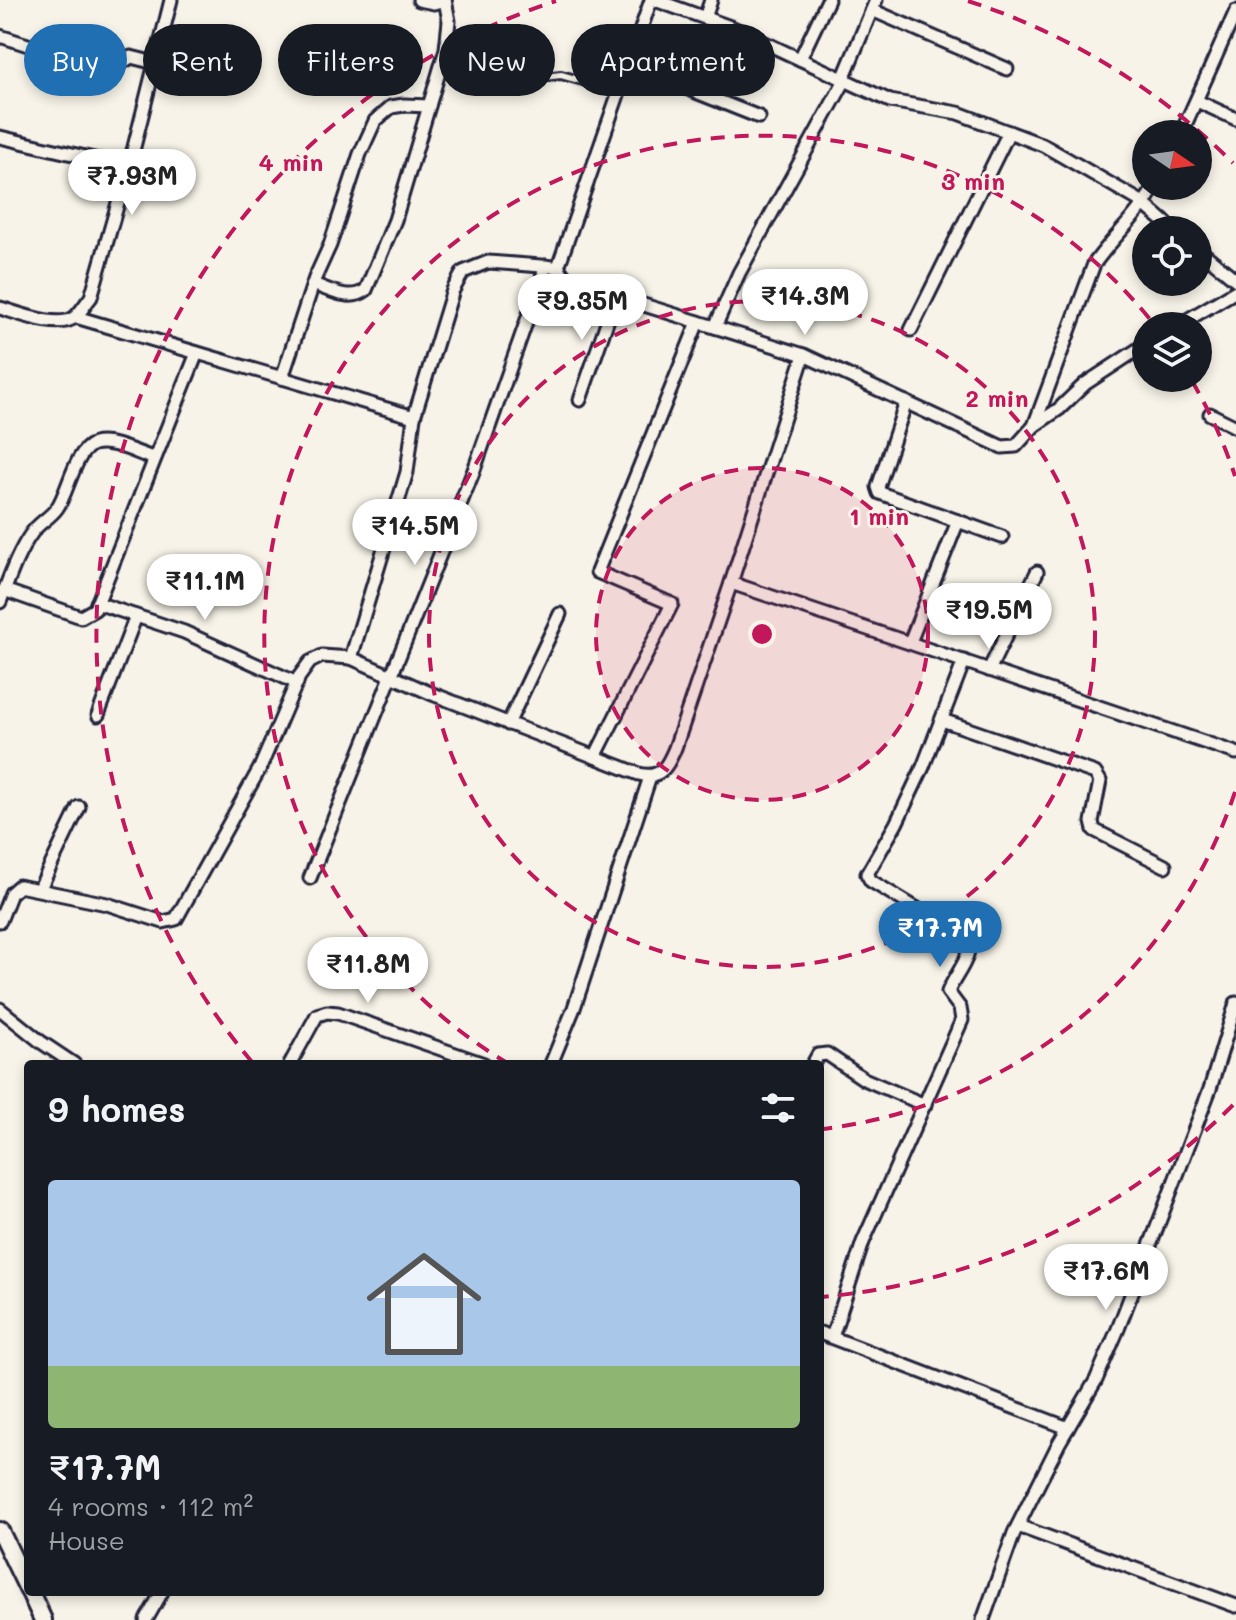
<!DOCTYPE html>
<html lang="en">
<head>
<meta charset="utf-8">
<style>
	body { margin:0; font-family:Mali,sans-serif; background:#20242c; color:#f1f3f6; height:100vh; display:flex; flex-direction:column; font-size:30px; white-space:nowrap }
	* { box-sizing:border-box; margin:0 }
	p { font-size:26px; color:#9ea1a6 }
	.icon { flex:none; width:44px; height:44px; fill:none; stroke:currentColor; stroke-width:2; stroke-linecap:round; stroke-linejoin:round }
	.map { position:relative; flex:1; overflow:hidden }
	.drawer { position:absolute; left:24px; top:1060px; width:800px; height:536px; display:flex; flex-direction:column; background:#171b24; border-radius:8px; box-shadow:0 4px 12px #0003 }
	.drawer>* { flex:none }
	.top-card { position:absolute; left:24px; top:24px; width:800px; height:72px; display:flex; gap:16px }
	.needle { width:52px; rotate:103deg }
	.fabs { position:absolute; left:1132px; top:120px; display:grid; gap:16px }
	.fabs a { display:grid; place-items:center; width:80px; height:80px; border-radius:50%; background:#171b24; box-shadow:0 4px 12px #0003; font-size:40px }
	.price { position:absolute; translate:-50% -68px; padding:0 18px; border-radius:28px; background:#fff; color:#222; font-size:26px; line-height:52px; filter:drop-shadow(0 2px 4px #0008) }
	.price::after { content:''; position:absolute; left:50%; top:48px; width:24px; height:18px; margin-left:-12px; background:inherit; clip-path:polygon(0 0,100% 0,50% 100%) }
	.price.current { background:#1f6fb2; color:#fff }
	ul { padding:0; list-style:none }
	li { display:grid; align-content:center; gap:16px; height:424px; padding:0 24px }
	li+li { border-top:2px solid #363941 }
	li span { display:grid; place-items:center; height:248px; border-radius:8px; color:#555 }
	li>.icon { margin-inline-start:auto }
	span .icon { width:144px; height:144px; fill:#fffc; stroke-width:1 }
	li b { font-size:34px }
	h2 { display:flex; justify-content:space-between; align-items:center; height:96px; padding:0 24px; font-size:34px }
	.chip { padding:0 28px; border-radius:36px; background:#171b24; box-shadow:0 4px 12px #0003; font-size:28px; line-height:72px }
	.chip.current { background:#1f6fb2; color:#fff }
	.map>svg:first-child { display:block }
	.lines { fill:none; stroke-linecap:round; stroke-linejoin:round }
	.lane-casing { stroke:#22223b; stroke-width:12 }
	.street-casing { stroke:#22223b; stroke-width:17 }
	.secondary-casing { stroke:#22223b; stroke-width:22 }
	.lane { stroke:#f7f3e8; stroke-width:6 }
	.street { stroke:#f7f3e8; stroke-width:11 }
	.secondary { stroke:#f7f3e8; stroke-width:16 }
	.ring { fill:none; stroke:#c2185b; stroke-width:4; stroke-dasharray:14 10 }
	.centre { fill:#c2185b; stroke:#f7f3e8; stroke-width:4 }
	.ring-label { font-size:24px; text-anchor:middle; font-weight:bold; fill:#c2185b; stroke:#f7f3e8; stroke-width:6; stroke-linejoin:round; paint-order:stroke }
</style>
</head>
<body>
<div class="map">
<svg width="1236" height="1620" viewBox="0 0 1236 1620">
	<rect width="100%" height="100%" fill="#f7f3e8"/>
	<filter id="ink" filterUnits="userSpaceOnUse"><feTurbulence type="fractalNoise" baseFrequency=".0125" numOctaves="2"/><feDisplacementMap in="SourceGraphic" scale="16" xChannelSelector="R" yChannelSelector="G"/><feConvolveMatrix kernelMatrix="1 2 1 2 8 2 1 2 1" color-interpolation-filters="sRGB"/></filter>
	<g filter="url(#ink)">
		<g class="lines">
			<g class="lane-casing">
				<path id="lane" d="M527,79L561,75L619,91"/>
			</g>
			<g class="street-casing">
				<g id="street">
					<path d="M419,0L434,3L445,0"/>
					<path d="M651,0L558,267L565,277L583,286L804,355L1002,447L1016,446L1034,426L1094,264C1113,237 1139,215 1155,186"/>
					<path d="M655,0L733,28L890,101L958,113L1043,145L1140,201L1174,230"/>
					<path d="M872,10L1007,69"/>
					<path d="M705,18L711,0"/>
					<path d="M0,36L93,66L115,67L131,57L155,63"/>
					<path d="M800,59L828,0"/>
					<path d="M628,65L759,117"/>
					<path d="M843,79L876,0"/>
					<path d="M1197,101L1236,119"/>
					<path d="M1181,134L1236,11"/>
					<path d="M0,137L128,167"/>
					<path d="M1198,249L1236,280"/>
					<path d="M313,284C330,290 350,302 366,290L395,220L446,49L449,21L445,0"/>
					<path d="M0,308C18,313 59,330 75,317C81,312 86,303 91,297L134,147L171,0"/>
					<path d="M76,317L414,417"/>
					<path d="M1177,326L1236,291"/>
					<path d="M715,327L739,273L845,80"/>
					<path d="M911,330L1009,132"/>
					<path d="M282,378L315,278L330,245L360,154L375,121L391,107L404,105L429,106"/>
					<path d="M580,400L616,296"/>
					<path d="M906,402L878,487L880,493L1002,537"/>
					<path d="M1210,414L1236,427"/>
					<path d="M1034,426L1059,409L1085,384L1146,344"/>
					<path d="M731,583L1236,753"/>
					<path d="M4,590L81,617L95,609L197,353"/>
					<path d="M0,602C9,579 17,554 31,534C38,523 50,518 57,508C68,493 75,450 94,444C111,439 136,453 153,458"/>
					<path d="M97,603L184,632L297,683"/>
					<path d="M910,642L958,521"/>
					<path d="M351,658L407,472L414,417L453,290L463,272L488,262L554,267"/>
					<path d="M989,670L1037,572"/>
					<path d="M98,715L136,616"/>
					<path d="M942,720L1095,773L1100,781L1092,822L1094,830L1165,866"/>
					<path d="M508,724L560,614"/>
					<path d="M595,757L672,604L597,572L698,322"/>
					<path d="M310,878L474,470L546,266"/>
					<path d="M40,888L79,807"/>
					<path d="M0,921L11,893L19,886L107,904L163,922L176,919L260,768L299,677L310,662L322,656L351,658L430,693L639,774C661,780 668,765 675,748L731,583L804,355"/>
					<path d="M0,1009L41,1042L74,1064"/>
					<path d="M290,1064L317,1015L327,1012L338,1013L484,1064"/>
					<path d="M551,1064L574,1008L650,777"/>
					<path d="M813,1064L818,1055L827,1054L864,1079L925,1105"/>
					<path d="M820,1333L1068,1428"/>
					<path d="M832,1337L863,1242L962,1020L960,1008L948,992C954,976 974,956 967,939L871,881L867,874L896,824L923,767L964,661"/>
					<path d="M1018,1526L1236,1606"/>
					<path d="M146,1620L162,1592"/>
					<path d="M983,1620L1014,1533L1059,1443L1096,1380L1118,1329L1210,1089L1236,1003"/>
				</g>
			</g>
			<g class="secondary-casing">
				<g id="secondary">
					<path d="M0,1531L28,1589"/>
					<path d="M30,1592L43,1620"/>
				</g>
			</g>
			<use href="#lane" class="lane"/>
			<use href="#street" class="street"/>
			<use href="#secondary" class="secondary"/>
		</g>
	</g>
	<circle cx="762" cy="634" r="166" fill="#c2185b" fill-opacity=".12"/>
	<g class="ring">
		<circle cx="762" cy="634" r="166"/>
		<circle cx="762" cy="634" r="333"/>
		<path d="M1235 792A499 499 0 0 1 823 1129M509 1064A499 499 0 1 1 1153 323M1192 381A499 499 0 0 1 1235 476"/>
		<path d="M1233 1105A666 666 0 0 1 820 1297M252 1062A666 666 0 0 1 556 1M968 1A666 666 0 0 1 1233 163"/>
	</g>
	<circle cx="762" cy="634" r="12" class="centre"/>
	<g class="ring-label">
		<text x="291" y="171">4 min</text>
		<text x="973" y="190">3 min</text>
		<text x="997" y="407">2 min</text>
		<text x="879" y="525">1 min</text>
	</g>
</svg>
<div class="fabs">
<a><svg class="needle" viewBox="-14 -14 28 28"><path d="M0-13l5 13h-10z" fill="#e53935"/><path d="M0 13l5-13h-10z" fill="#9ea1a6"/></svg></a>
<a><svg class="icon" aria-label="locate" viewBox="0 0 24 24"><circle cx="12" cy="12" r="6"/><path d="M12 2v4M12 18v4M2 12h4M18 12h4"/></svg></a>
<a><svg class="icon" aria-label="layers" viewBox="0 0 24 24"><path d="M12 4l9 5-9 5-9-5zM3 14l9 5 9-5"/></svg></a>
</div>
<b class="price" style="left:132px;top:217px">₹7.93M</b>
<b class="price" style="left:805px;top:337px">₹14.3M</b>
<b class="price" style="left:582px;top:342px">₹9.35M</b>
<b class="price" style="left:415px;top:567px">₹14.5M</b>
<b class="price" style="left:205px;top:622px">₹11.1M</b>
<b class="price" style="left:989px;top:651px">₹19.5M</b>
<b class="price current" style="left:940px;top:969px">₹17.7M</b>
<b class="price" style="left:368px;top:1005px">₹11.8M</b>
<b class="price" style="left:1106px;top:1312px">₹17.6M</b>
<div class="top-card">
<a class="chip current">Buy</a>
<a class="chip">Rent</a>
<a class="chip">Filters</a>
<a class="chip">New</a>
<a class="chip">Apartment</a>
</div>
<section class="drawer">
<h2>9 homes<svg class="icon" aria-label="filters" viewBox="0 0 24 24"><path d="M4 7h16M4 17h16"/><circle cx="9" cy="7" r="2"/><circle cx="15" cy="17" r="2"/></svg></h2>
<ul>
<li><span style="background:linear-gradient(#a9c7e8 75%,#8fb573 0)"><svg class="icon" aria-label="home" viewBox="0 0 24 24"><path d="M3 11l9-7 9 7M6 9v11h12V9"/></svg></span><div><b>₹17.7M</b><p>4 rooms · 112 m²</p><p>House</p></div></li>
</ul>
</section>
</div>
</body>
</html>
